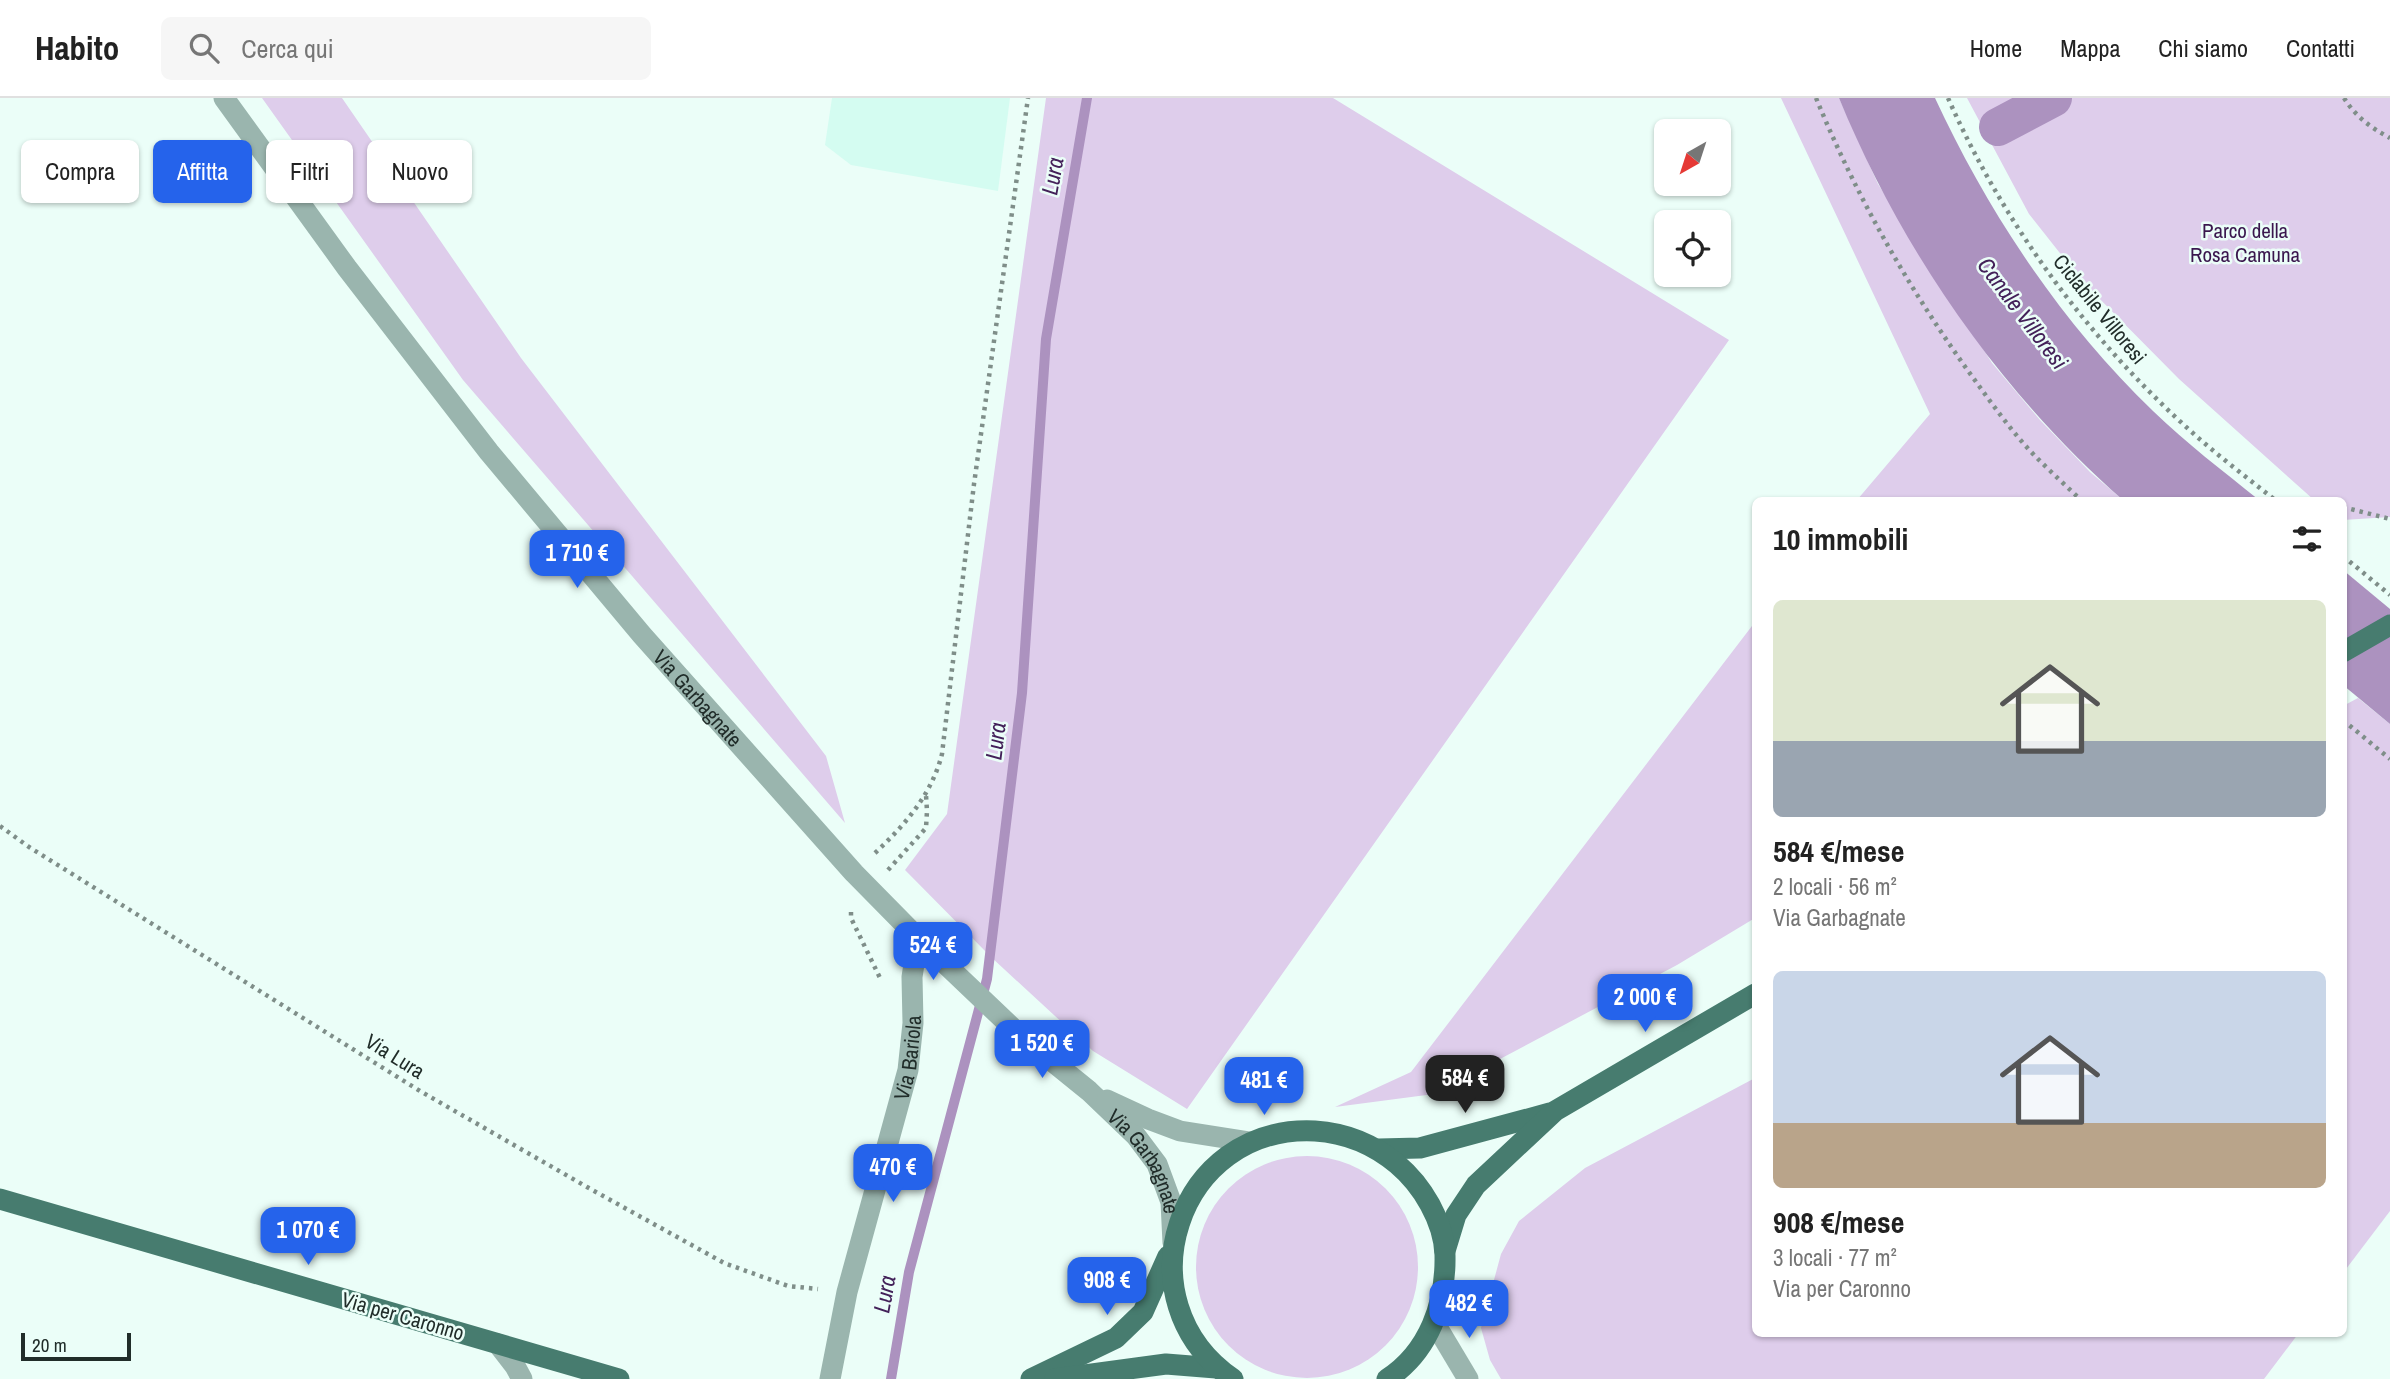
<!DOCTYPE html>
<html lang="it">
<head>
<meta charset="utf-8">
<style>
	body { margin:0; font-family:"Archivo Narrow",sans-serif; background:#f6f6f6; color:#222; height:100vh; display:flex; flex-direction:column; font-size:26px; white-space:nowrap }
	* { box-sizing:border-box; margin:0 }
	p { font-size:23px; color:#767676 }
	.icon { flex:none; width:38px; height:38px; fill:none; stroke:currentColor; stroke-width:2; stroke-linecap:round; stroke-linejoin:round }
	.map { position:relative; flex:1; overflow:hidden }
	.sheet { position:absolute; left:1752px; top:399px; width:595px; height:840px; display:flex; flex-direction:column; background:#fff; border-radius:10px; box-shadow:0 2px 5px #0004 }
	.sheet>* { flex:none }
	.top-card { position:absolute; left:21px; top:42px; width:665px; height:63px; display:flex; gap:14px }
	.needle { width:46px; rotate:219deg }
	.tools { position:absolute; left:1654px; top:21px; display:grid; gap:14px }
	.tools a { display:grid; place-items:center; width:77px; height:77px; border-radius:10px; background:#fff; box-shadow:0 2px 5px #0004; font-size:35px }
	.scale { position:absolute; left:21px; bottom:18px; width:110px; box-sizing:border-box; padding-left:7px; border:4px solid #212d2a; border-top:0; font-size:19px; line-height:24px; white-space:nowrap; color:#212d2a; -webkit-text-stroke:5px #ebfef8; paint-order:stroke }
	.price { position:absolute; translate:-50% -60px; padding:0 16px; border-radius:14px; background:#2563eb; color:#fff; font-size:23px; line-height:46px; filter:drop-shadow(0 2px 4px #0008) }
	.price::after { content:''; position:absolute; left:50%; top:42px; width:21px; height:16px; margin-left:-10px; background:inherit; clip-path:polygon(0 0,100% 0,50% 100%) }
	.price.on { background:#222; color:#fff }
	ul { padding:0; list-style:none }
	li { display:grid; align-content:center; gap:14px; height:371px; padding:0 21px }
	li span { display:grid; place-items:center; height:217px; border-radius:10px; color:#555 }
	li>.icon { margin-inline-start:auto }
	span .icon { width:126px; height:126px; fill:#fffc; stroke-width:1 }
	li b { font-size:30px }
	h2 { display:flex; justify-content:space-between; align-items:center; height:84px; padding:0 21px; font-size:30px }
	.chip { padding:0 24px; border-radius:10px; background:#fff; box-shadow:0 2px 5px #0004; font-size:24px; line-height:63px }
	.chip.on { background:#2563eb; color:#fff }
	header { display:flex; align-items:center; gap:42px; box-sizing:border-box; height:98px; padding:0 35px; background:#fff; border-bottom:2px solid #e0e0e0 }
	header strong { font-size:33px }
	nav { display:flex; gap:38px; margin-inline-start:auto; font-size:24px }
	.search { width:490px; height:63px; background:#f6f6f6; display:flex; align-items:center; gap:18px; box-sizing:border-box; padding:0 24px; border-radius:10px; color:#767676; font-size:26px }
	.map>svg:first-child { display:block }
	.built { fill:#d4fcf1 }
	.green { fill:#decdeb }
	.water { fill:#ac92bf }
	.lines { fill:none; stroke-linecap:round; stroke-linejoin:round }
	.stream { stroke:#ac92bf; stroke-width:10 }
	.canal { stroke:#ac92bf; stroke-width:38 }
	.path { stroke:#7f8e89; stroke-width:4.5; stroke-dasharray:3.5 5; stroke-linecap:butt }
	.minor { stroke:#9ab5ae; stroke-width:21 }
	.major { stroke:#477c6f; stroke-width:21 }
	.labels { text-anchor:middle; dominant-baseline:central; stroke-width:5; stroke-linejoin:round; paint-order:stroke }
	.park-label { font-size:21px; fill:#3a174e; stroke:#ebfef8 }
	.street-label { font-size:21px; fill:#212d2a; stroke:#ebfef8 }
	.water-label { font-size:23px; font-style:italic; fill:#432159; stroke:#ebfef8 }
</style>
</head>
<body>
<header>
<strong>Habito</strong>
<div class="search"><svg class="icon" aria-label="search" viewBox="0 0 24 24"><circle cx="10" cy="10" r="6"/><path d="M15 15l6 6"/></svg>Cerca qui</div>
<nav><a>Home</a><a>Mappa</a><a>Chi siamo</a><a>Contatti</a></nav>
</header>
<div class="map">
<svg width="2390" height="1281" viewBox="0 0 2390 1281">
	<rect width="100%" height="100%" fill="#ebfef8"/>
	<path class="built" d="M832,0H1010L998,93L851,67L825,47Z"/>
	<g class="green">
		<path d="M262,0H342L521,260L826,658L845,725L463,282Z"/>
		<path d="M1046,0H1333L1729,242L1187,1011L1093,953L991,859L905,772L947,716Z"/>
		<path d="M1781,0H1839L1878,86L1992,265L2040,322L2090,374L2123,402H1857L1930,316Z"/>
		<path d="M1967,0H2390V419L2343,422V402H2314L2179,281L2082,183L2029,116Z"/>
		<path d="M1755,524V820L1677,867L1434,996L1335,1009L1411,974Z"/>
		<path d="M2358,600L2390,626V1113L2343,1175V608Z"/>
		<path d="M1755,980V1236H2298L2264,1281H1501L1490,1262L1481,1230L1501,1156L1519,1123L1585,1070Z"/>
		<circle cx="1307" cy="1169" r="111"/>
	</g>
	<g class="water">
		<path d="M1839,0H1935C1989,116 2061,224 2153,313C2186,345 2223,373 2259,402H2123C1999,293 1902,153 1839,0Z"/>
		<path d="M2343,472L2390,511V626L2343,587Z"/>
	</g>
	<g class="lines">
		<path class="stream" d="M891,1281L909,1174L987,881L1022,595L1046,241L1087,0"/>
		<path class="canal" d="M1998,29L2053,0"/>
		<g class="path">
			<path d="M1816,0C1856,97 1905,184 1966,270C1988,300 2009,331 2035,358C2050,373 2066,388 2081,402"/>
			<path d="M1948,0C2003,124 2084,235 2184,327C2213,354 2245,378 2275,402"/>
			<path d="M2344,0C2356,19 2370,29 2390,40"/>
			<path d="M2343,409L2390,421"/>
			<path d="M2343,458L2390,497"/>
			<path d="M2343,622L2390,661"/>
			<path d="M0,728L29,749L420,993L587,1089L724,1165L788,1188L818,1191"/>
			<path d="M875,755C905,727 932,696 942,656L974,386L1028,0"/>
			<path d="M888,772L926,730L927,713L926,697"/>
			<path d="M851,814V820L881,882"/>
		</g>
		<g class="minor">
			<path id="s1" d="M224,0L347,170L489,354L642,537L854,775L918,840L1021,938L1089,993L1136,1038L1157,1066L1171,1104L1173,1145"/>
			<path d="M1107,1002L1148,1021L1180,1033L1250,1044"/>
			<path d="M1434,1224L1468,1281"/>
			<path d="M498,1246L515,1268L522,1281"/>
			<path id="s2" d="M830,1281L847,1194L908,972L913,925L912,879L918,840"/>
		</g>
		<g class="major">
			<path d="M2343,554L2390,527"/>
			<path d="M1379,1051L1420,1050L1550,1015"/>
			<path d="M0,1101L619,1281"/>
			<path d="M1445,1153L1456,1117L1476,1087L1555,1013L1755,896"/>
			<path d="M1031,1281L1116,1240L1143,1214L1168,1158"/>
			<path d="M1055,1281L1166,1266L1216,1270"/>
			<path d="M1233,1281C1119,1203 1177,1026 1315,1033C1346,1035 1373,1046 1397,1066C1422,1087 1444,1123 1445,1157C1446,1205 1429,1254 1387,1281"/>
		</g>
	</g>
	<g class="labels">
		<g class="park-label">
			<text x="2245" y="132">Parco della<tspan x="2245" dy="24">Rosa Camuna</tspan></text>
		</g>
		<g class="street-label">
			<text transform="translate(2100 211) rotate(51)">Ciclabile Villoresi</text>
			<text stroke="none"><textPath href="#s1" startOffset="765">Via Garbagnate</textPath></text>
			<text transform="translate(395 958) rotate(32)">Via Lura</text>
			<text stroke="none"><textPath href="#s2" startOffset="331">Via Bariola</textPath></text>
			<text stroke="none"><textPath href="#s1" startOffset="1412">Via Garbagnate</textPath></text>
			<text transform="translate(403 1218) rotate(16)">Via per Caronno</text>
		</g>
		<g class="water-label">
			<text transform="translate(1052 78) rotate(-80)">Lura</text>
			<text transform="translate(2023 215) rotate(53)">Canale Villoresi</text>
			<text transform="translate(995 643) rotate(-83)">Lura</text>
			<text transform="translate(884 1196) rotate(-80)">Lura</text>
		</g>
	</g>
</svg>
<div class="tools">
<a><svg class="needle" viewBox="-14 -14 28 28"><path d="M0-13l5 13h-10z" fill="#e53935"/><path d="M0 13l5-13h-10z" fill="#767676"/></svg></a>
<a><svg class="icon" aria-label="locate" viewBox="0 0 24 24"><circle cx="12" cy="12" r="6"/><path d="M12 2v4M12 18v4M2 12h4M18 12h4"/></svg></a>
</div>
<div class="scale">20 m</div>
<b class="price" style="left:577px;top:492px">1 710 €</b>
<b class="price" style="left:933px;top:884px">524 €</b>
<b class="price" style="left:1645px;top:936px">2 000 €</b>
<b class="price" style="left:1042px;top:982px">1 520 €</b>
<b class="price on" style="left:1465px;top:1017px">584 €</b>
<b class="price" style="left:1264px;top:1019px">481 €</b>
<b class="price" style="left:893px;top:1106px">470 €</b>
<b class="price" style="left:308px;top:1169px">1 070 €</b>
<b class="price" style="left:1107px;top:1219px">908 €</b>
<b class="price" style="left:1469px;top:1242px">482 €</b>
<div class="top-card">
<a class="chip">Compra</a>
<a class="chip on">Affitta</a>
<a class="chip">Filtri</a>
<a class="chip">Nuovo</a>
</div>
<section class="sheet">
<h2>10 immobili<svg class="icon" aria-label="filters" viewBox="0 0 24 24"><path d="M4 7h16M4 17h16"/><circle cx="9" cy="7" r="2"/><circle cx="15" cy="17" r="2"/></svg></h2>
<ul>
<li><span style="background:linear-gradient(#dfe7d0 65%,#9aa5b1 0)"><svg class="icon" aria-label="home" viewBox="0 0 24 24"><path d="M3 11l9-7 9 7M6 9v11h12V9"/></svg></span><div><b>584 €/mese</b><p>2 locali · 56 m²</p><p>Via Garbagnate</p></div></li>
<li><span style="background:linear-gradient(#c9d6e8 70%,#b9a48a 0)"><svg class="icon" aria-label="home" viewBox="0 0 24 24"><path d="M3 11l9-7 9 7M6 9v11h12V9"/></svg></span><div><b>908 €/mese</b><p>3 locali · 77 m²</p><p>Via per Caronno</p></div></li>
</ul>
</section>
</div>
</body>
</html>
